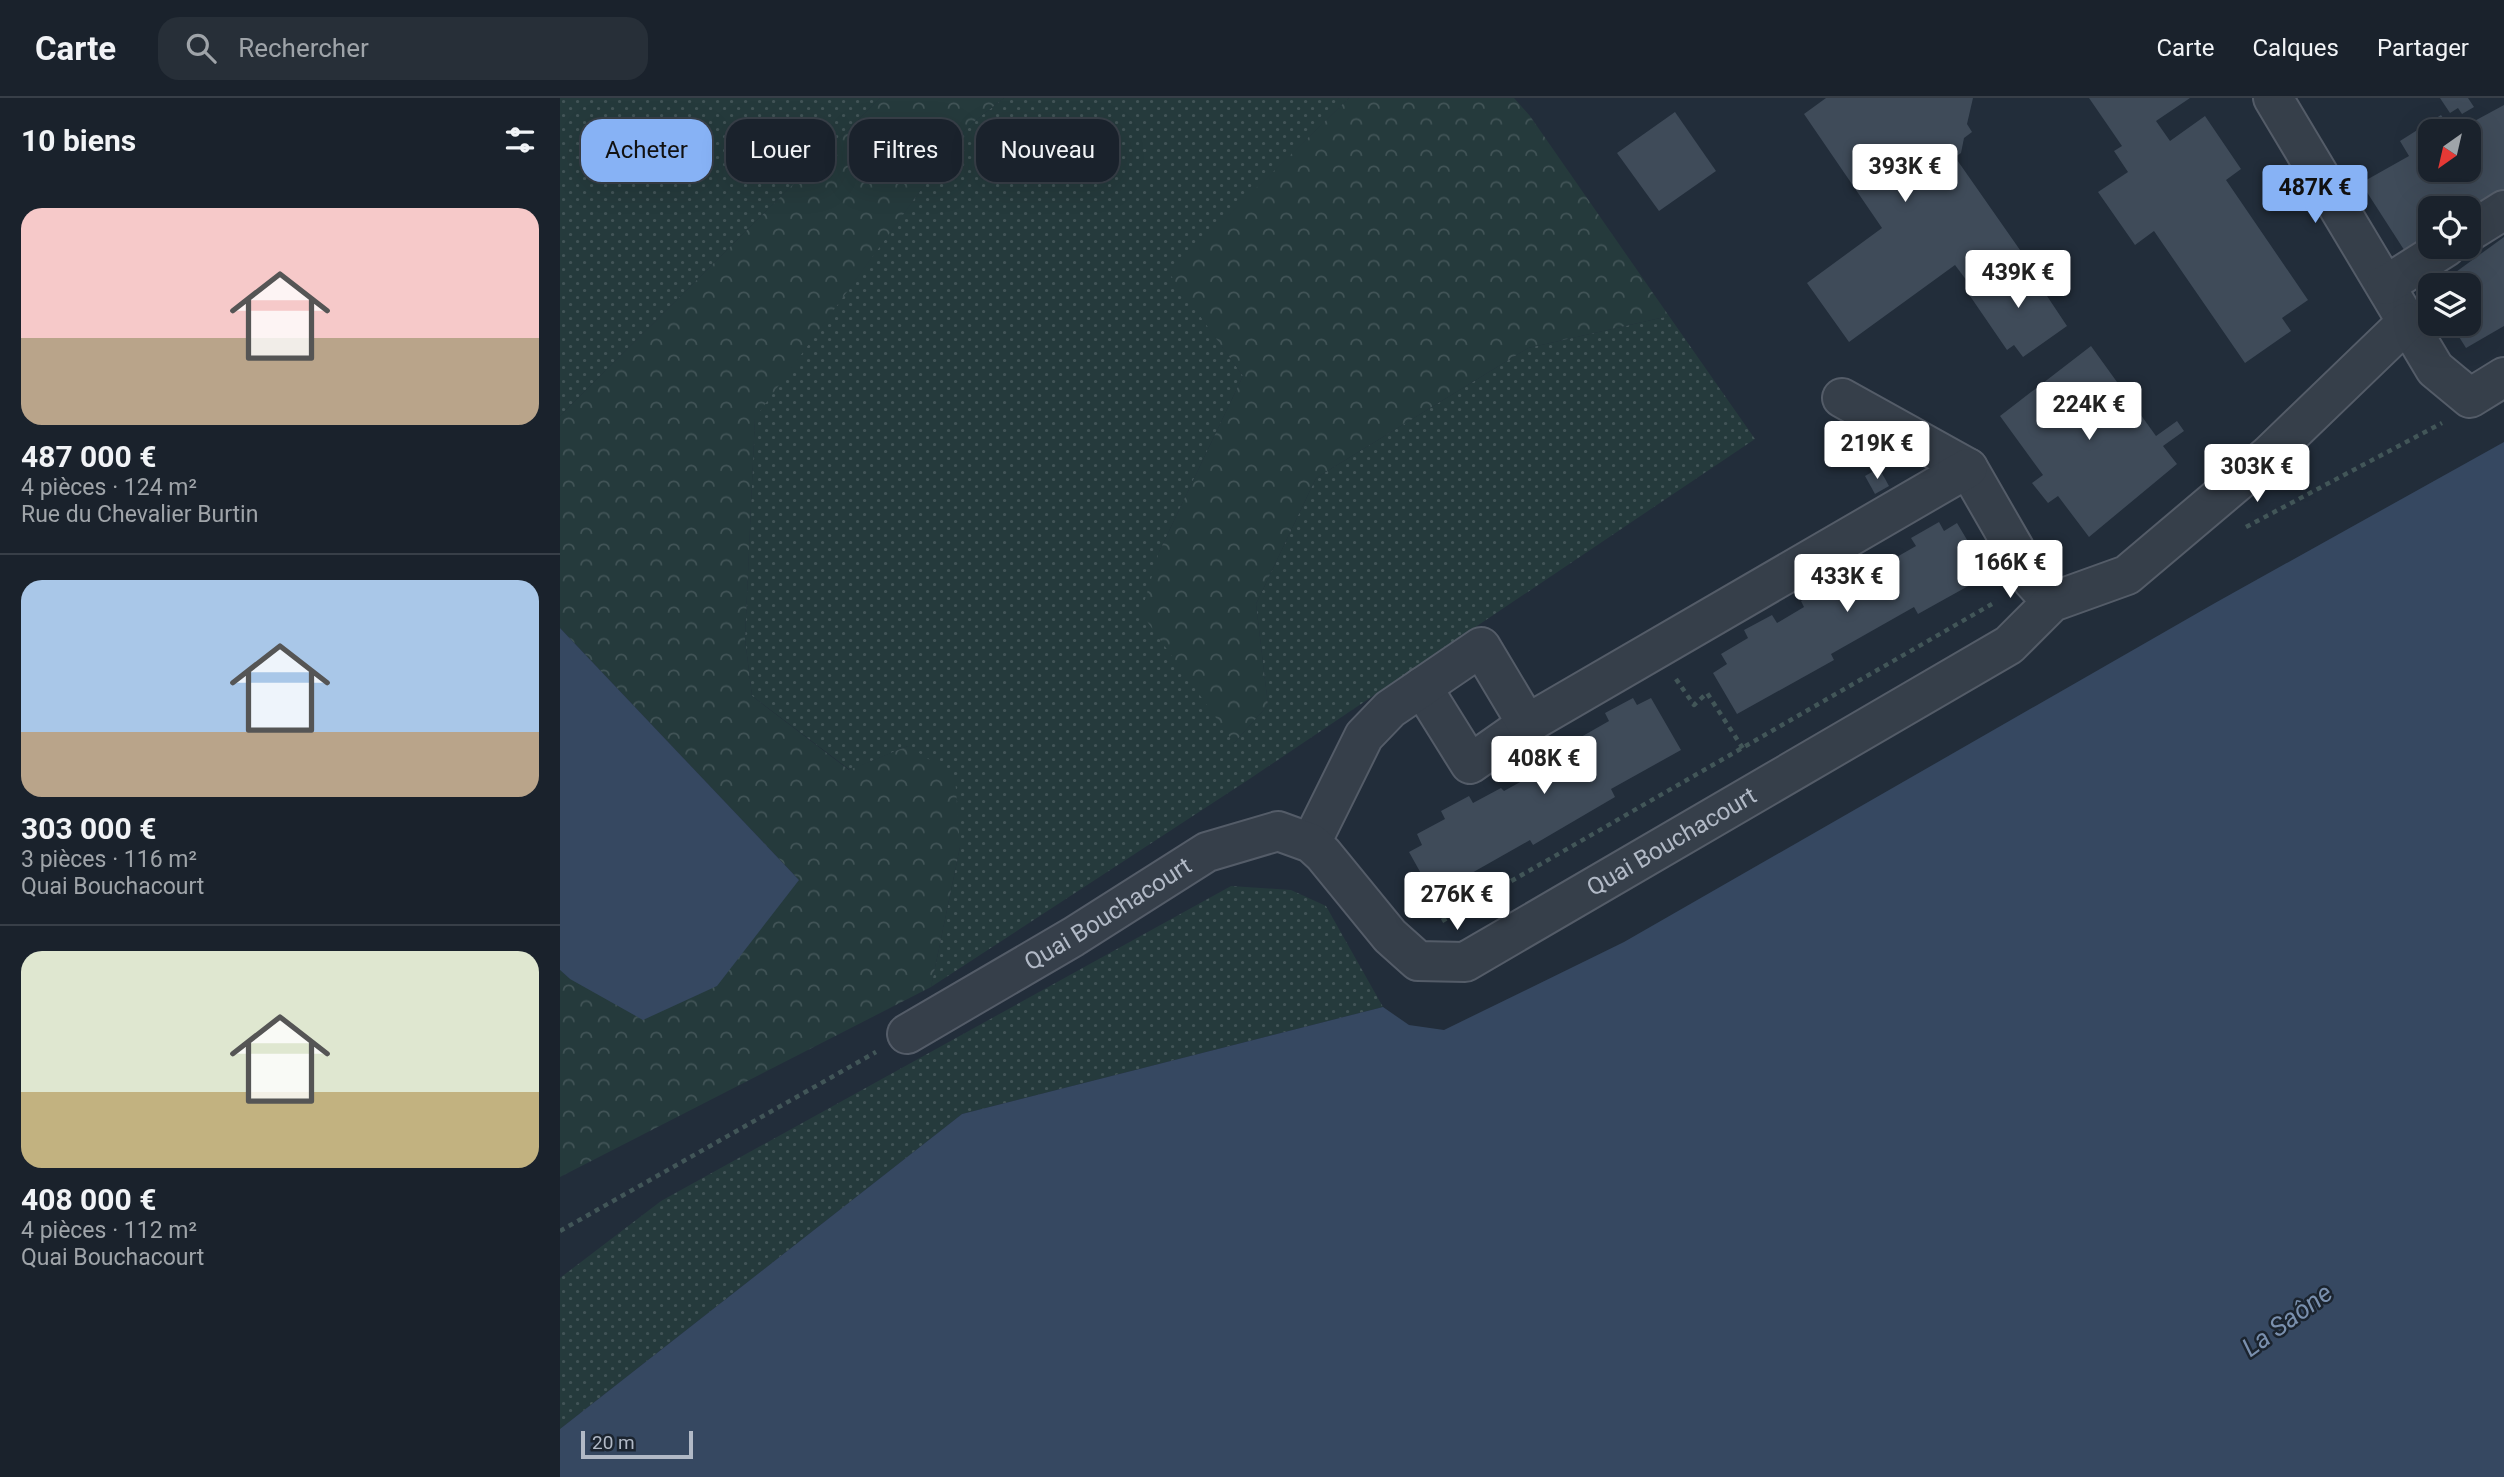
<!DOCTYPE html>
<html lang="fr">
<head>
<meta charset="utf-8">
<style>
	body { margin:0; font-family:Roboto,sans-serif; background:#272f38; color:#f1f3f6; height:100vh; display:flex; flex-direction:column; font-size:26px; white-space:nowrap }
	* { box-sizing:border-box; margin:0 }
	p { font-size:23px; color:#9fa4a9 }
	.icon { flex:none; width:38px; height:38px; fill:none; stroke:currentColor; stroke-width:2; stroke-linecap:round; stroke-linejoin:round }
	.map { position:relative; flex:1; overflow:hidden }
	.drawer { display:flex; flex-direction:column; background:#1a222c; width:560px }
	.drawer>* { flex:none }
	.hud { position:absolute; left:21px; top:21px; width:665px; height:63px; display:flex; gap:14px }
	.needle { width:46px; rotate:214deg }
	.fabs { position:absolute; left:1858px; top:21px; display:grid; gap:14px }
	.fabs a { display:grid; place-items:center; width:63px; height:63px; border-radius:14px; background:#1a222c; box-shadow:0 7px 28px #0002,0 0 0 2px #383f48; font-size:35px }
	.scale { position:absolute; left:21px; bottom:18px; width:112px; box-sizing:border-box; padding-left:7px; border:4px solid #b1b9c6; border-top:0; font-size:19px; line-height:24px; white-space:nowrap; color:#b1b9c6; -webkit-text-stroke:5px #1b242f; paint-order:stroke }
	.price { position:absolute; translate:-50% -60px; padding:0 16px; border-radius:7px; background:#fff; color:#222; font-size:23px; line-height:46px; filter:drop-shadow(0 2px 4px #0008) }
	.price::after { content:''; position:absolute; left:50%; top:42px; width:21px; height:16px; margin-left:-10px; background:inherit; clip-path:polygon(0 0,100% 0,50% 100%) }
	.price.selected { background:#87b2f5; color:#111 }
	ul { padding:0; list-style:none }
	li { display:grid; align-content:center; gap:14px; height:371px; padding:0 21px }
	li+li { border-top:2px solid #383f48 }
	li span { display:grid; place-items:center; height:217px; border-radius:21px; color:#555 }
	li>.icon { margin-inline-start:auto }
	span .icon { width:126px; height:126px; fill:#fffc; stroke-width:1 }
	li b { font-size:30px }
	h2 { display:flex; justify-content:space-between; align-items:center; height:84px; padding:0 21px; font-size:30px }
	.tag { padding:0 24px; border-radius:21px; background:#1a222c; box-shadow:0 7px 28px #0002,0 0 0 2px #383f48; font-size:24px; line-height:63px }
	.tag.selected { background:#87b2f5; color:#111 }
	header { display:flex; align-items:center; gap:42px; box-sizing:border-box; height:98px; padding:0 35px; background:#1a222c; border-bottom:2px solid #383f48 }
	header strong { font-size:33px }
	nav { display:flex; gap:38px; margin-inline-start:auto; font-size:24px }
	.search { width:490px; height:63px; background:#272f38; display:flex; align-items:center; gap:18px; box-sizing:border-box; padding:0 24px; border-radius:21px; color:#9fa4a9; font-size:26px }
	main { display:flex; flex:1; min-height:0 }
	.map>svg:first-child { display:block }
	.grass { fill:url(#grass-dots) }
	.forest { fill:url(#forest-crowns) }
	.water { fill:#364861 }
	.building { fill:#3f4b59 }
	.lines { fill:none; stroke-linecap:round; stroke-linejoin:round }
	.minor-casing { stroke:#545c68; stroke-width:42 }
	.path { stroke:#425658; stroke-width:4.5; stroke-dasharray:5 5; stroke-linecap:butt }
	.minor { stroke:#363f4a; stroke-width:38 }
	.labels { text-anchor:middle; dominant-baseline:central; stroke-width:5; stroke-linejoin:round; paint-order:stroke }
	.street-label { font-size:24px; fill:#b1b9c6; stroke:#1b242f }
	.water-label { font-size:26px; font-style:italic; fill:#7a90ae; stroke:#1b242f }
</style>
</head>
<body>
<header>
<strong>Carte</strong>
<div class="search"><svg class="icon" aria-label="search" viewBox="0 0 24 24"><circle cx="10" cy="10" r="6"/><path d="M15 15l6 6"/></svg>Rechercher</div>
<nav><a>Carte</a><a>Calques</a><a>Partager</a></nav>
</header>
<main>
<section class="drawer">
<h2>10 biens<svg class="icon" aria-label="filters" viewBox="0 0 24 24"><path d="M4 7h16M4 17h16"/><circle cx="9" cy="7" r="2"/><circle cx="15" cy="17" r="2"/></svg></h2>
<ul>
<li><span style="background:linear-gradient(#f6c9c9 60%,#b9a48a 0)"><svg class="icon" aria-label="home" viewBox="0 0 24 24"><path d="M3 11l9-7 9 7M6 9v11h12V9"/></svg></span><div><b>487 000 €</b><p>4 pièces · 124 m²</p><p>Rue du Chevalier Burtin</p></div></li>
<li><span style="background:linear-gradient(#a9c7e8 70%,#b9a48a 0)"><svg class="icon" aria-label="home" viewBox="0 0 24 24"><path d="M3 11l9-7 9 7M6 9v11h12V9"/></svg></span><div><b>303 000 €</b><p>3 pièces · 116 m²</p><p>Quai Bouchacourt</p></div></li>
<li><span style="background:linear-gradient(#dfe7d0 65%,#c2b280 0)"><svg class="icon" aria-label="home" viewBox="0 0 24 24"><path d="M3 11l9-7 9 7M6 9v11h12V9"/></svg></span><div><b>408 000 €</b><p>4 pièces · 112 m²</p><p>Quai Bouchacourt</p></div></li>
</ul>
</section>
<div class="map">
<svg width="1944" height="1379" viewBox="0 0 1944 1379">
	<defs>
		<pattern id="grass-dots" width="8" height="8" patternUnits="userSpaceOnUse" patternTransform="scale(1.75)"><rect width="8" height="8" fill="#253a3c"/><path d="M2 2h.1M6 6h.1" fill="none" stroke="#425457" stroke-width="1.8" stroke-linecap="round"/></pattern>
		<pattern id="forest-crowns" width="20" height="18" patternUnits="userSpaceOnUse" patternTransform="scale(1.75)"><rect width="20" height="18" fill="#253a3c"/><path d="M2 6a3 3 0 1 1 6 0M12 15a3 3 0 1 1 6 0" fill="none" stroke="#425457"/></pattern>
	</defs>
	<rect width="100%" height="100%" fill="#222d3a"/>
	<g class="grass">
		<path d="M0,0H320L0,318Z"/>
		<path d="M444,0H789L610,175L683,278L599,454L674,645L708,607L696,506L756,380L968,250L1109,218L1195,341L691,680L371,889L400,749L348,648L290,672L192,598L185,541L195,319L407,29Z"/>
		<path d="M671,788L731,792L766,808L823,909L402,1016L0,1331V1180L101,1103Z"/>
	</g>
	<g class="forest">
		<path d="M320,0H444L407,29L195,320L185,541L192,598L289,672L348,648L395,678L400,749L371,889L0,1079V872L10,881L239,782L0,530V318Z"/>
		<path d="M789,0H954L970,18L1109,218L968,250L756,380L696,506L708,607L674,645L581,515L599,454L683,278L609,175Z"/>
	</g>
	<g class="water">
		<path d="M1944,344V1379H0V1331L402,1016L823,909L849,927L884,932L1064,844L1655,505Z"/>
		<path d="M0,530L239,782L157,888L83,922L10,881L0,872Z"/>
	</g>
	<g class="building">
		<path d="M1266,0H1413L1407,26L1412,34L1404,40L1401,55L1395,59L1460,152L1410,187L1395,167L1289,244L1247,185L1322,130L1244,16Z"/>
		<path d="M1529,0H1630L1596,23L1610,43L1645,18L1681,71L1666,82L1748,202L1722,220L1731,233L1685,265L1594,133L1575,147L1538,94L1568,74L1554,53L1562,48Z"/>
		<path d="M1880,0H1908L1914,9L1902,16L1898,10L1890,15Z"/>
		<path d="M1944,7V96L1909,118V110H1871V143L1848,158L1801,85L1849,58L1840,43L1881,17L1892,33H1871V72H1909V33H1896Z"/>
		<path d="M1115,14L1156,73L1099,113L1057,55Z"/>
		<path d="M1944,139V228L1906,250L1891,226H1909V187H1878Z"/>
		<path d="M1454,163L1466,181L1473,177L1507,228L1463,259L1454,247L1447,252L1408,195Z"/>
		<path d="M1531,248L1596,338L1617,323L1624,333L1603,348L1617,366L1529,439L1498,398L1488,405L1472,385L1483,377L1440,318Z"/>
		<path d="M1319,370L1329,388L1315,396L1305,378Z"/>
		<path d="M1379,424L1384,433L1397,425L1428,477L1358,516L1354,509L1271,556L1274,562L1177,616L1153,575L1167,566L1161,556L1188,540L1184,532L1212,517L1217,525L1244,509L1241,503L1268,488L1264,480L1292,464L1297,472L1324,457L1328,464L1356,448L1351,440Z"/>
		<path d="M1073,600L1077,607L1091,600L1121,652L1051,691L1055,699L973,747L970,742L873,797L849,754L862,747L857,736L885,721L881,713L909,698L913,705L941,690L944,693L971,678L967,670L994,654L998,662L1026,647L1021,639L1049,623L1045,615Z"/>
	</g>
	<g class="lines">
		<g class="minor-casing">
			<g id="minor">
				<path d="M1713,0L1875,271L1910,300L1944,279"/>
				<path d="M1909,134L1944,112"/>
				<path d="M1826,187L1886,149"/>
				<path d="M1282,300L1408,370L1473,483L1492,504"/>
				<path d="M862,589L910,666L967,626"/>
				<path d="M751,745L804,638L830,611L921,549L967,626L1408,370"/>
				<path id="s1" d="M347,936L513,839L647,754L718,733L751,745L763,756L830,838L858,863L905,864L1449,547L1492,504L1567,477L1709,357L1847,224"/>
			</g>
		</g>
		<g class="path">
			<path d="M1686,429L1882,325"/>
			<path d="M1116,581L1134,607L1147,595L1184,652"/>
			<path d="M882,823L1432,506"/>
			<path d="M0,1133L316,954"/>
		</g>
		<use href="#minor" class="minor"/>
	</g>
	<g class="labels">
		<g class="street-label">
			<text stroke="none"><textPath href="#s1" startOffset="906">Quai Bouchacourt</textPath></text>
			<text stroke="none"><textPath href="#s1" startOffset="234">Quai Bouchacourt</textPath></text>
		</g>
		<g class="water-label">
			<text transform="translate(1727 1222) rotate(-36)">La Saône</text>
		</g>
	</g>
</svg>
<div class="fabs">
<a><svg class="needle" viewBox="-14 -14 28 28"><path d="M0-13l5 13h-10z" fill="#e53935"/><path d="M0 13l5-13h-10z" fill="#9fa4a9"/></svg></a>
<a><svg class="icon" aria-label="locate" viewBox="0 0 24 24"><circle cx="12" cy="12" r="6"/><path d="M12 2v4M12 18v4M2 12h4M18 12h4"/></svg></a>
<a><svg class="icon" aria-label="layers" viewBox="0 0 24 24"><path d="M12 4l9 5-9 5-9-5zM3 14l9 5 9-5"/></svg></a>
</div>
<div class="scale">20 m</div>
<b class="price" style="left:1345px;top:106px">393K €</b>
<b class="price selected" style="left:1755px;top:127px">487K €</b>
<b class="price" style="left:1458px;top:212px">439K €</b>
<b class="price" style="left:1529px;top:344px">224K €</b>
<b class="price" style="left:1317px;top:383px">219K €</b>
<b class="price" style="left:1697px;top:406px">303K €</b>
<b class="price" style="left:1450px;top:502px">166K €</b>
<b class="price" style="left:1287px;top:516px">433K €</b>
<b class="price" style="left:984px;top:698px">408K €</b>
<b class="price" style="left:897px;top:834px">276K €</b>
<div class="hud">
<a class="tag selected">Acheter</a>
<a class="tag">Louer</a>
<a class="tag">Filtres</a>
<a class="tag">Nouveau</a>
</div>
</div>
</main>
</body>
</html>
